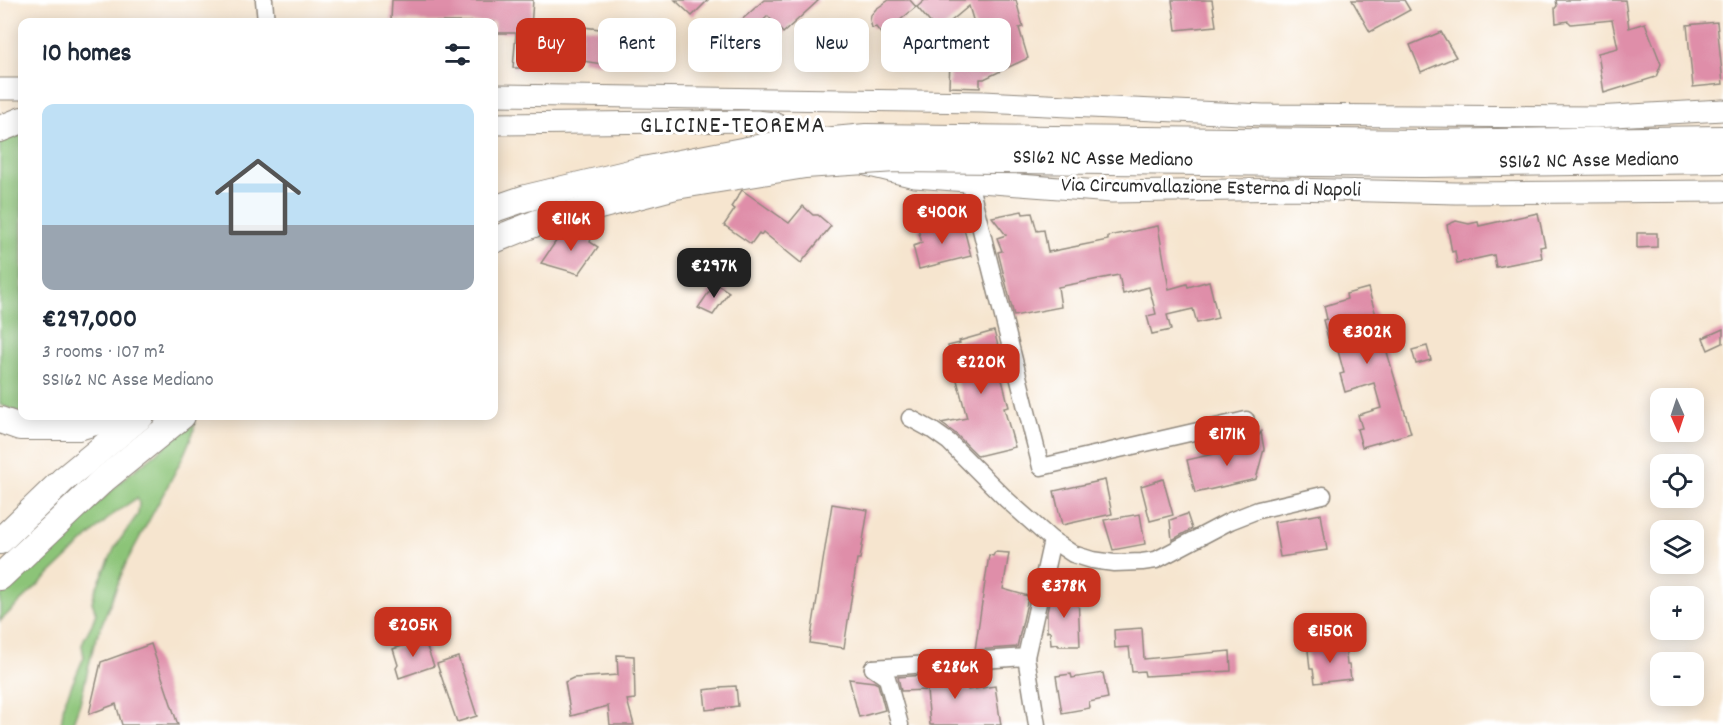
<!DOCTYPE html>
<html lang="en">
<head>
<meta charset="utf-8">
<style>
	body { margin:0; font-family:Dekko,sans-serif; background:#f6f6f7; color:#1f2937; height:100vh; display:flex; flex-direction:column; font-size:22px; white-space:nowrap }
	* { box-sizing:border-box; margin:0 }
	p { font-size:20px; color:#747a83 }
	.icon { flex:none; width:33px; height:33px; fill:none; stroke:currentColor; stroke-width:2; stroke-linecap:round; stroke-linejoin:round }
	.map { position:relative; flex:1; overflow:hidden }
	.details { position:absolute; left:18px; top:18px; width:480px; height:402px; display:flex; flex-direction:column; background:#fff; border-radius:12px; box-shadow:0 3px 15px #0003 }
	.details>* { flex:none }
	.hud { position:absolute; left:516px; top:18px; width:570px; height:54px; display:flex; gap:12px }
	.needle { width:39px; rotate:177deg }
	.fabs { position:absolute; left:1650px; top:388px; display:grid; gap:12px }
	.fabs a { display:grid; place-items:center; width:54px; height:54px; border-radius:12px; background:#fff; box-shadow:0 3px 15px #0003; font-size:30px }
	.price { position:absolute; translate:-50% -51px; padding:0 14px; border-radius:12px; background:#c8321e; color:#fff; font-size:20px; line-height:39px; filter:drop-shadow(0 2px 3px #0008) }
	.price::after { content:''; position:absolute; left:50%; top:36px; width:18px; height:14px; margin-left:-9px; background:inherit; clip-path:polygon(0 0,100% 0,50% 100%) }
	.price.selected { background:#222; color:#fff }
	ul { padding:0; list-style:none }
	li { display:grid; align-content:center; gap:12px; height:318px; padding:0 24px }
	li span { display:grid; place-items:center; height:186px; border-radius:12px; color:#555 }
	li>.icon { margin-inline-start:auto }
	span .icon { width:108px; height:108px; fill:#fffc; stroke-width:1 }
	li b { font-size:26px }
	h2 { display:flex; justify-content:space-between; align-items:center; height:72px; padding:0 24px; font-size:26px }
	.chip { padding:0 21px; border-radius:12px; background:#fff; box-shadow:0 3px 15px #0003; font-size:21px; line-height:54px }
	.chip.selected { background:#c8321e; color:#fff }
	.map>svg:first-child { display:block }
	.green { fill:#8cc478; stroke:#5c7852; stroke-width:1.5 }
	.building { fill:#df8ea9 }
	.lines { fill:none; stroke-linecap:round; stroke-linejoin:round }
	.minor-casing { stroke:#90887d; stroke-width:19 }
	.major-casing { stroke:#90887d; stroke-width:23 }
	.highway-casing { stroke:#90887d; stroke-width:28 }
	.minor { stroke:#fff; stroke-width:16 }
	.major { stroke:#fff; stroke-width:21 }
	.highway { stroke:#fff; stroke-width:26 }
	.highway-bridge-casing { stroke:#90887d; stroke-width:28; stroke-linecap:butt }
	.highway-bridge { stroke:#fff; stroke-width:26 }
	.labels { text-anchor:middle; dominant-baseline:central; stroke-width:6; stroke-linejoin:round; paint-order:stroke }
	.street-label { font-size:21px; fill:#2b2b2b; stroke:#fff }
	.quarter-label { font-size:24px; letter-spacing:1.5px; fill:#2b2b2b; stroke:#fff }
</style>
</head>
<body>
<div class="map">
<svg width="1723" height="725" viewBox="0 0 1723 725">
	<rect width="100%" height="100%" fill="#fff"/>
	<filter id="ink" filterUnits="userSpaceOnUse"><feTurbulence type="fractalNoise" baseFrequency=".0167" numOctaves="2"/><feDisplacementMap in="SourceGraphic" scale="12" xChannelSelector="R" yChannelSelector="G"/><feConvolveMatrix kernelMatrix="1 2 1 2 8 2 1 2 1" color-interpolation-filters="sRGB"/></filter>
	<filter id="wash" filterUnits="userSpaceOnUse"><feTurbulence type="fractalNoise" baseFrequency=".008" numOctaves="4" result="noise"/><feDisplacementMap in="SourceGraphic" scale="24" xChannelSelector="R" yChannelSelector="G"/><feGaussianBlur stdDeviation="1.35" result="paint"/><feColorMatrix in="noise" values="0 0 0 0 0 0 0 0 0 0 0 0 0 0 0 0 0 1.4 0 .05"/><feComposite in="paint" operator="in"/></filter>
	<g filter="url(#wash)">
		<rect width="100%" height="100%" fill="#f6e5cf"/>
		<g class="green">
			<path d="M22,135V413L0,405V141L14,136Z"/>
			<path d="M195,423L193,433L181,461L126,563L94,644L80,703L72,725H61L64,703L84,657L82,645L84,639L92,624L96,613L92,602L95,591L115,547L138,514L139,503L137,498L112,515L0,621V596L128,475Z"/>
		</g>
		<g id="blocks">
			<g class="building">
				<path d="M392,0H533L528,68H513L516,33H494V22H420V21L391,20Z"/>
				<path d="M675,0H708L692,16Z"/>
				<path d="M764,0H819L783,33L768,16L747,35L737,24Z"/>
				<path d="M889,0H910L916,7L882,35L876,27L872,28L870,20L871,15L876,9Z"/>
				<path d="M925,0H1016L1023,27L1019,28L1028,58L984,79H980V88L949,87L950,60H947L931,40L941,31L954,47L982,50L969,6L938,32L917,7Z"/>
				<path d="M1172,0H1212L1216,26L1176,30Z"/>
				<path d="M1352,0H1404L1410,10L1370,32Z"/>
				<path d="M1556,0H1625L1629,28L1645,23L1661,64L1656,77L1604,93L1598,53L1618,48L1612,20L1571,24L1568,21L1556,23L1555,8L1557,6Z"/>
				<path d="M1717,22L1723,84L1693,87L1687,25Z"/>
				<path d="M583,27L608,30L602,64L582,61L583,56H579Z"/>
				<path d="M1441,32L1456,57L1421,72L1410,45Z"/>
				<path d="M742,190L789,223L803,206L813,215H818L831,226L801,263L763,232L761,235L759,233L751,244L724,225L735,209L731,207Z"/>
				<path d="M1022,211L1023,214L1032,213L1037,231L1044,230L1048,252L1108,240V236L1158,226L1169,289L1187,284L1188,287L1209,281L1218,318L1197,323L1193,309L1167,315L1171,330L1152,334L1147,316L1156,314L1149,287L1123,294L1119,275L1058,287L1061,307L1014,316L998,252L1002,251L997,238L1006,235L992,217Z"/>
				<path d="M1538,213L1545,246L1540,247L1542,258L1496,267L1494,255L1457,263L1455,251L1452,252L1447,225L1456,221L1469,224L1478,222L1479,226Z"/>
				<path d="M962,221L971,256L919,269L913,246L922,243L918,229L937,224L938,227Z"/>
				<path d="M572,229L579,233L580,231L591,239L590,242L598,247L579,274L541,263L563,231Z"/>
				<path d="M1637,233H1657V247L1637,248Z"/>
				<path d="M715,283L729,292L713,315L698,308Z"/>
				<path d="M1368,288L1411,433L1362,447L1357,429L1362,428L1358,415L1381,408L1374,383L1345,392L1340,374L1344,373L1334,336L1328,338L1323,320L1327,319L1324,306L1347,299L1346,294Z"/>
				<path d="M1723,329V343L1708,350L1703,338Z"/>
				<path d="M994,331L1006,375L1001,376L1009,407L1004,408L1015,447L978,456L956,434L941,423L967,418L948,346L960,343L959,341Z"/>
				<path d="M1427,346L1431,360L1416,364L1412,350Z"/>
				<path d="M1261,432L1264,449L1256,479L1195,493L1187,460L1252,445Z"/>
				<path d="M1163,479L1173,515L1150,521L1141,486Z"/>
				<path d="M1105,480L1112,514L1062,525L1054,491Z"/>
				<path d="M832,504L868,510L860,559H857L844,648L810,643Z"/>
				<path d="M1140,514L1145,544L1113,550L1104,520Z"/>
				<path d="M1187,514L1192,529L1172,540L1170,520Z"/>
				<path d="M1321,514L1327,550L1280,557L1274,522Z"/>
				<path d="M995,552L1009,553L1003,589L1028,596L1026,607L1017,647L975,650L989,555L993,556Z"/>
				<path d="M1069,592L1070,594H1078L1080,646H1058V644L1051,645L1050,631L1047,632V612L1051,593Z"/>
				<path d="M1142,628L1144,659L1230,651L1231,671L1145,676L1144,671L1132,672L1129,647L1115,648L1114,630Z"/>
				<path d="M424,639L434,666L399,678L396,668L398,665L393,649Z"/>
				<path d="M151,644L178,725H122L116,704L89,714L101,662Z"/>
				<path d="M1345,644L1347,665H1349L1351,679L1315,683L1313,669H1310L1308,650L1321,649V647Z"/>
				<path d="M617,655L634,656L635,699L627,700L634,725H610L608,706L571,716L565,682L573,678L618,675Z"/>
				<path d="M458,657L477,716L457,722L437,664Z"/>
				<path d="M964,672L968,690L995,686L1001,725H930L927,690L901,691L898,677Z"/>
				<path d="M1103,673L1108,698L1089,702L1090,708L1062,713L1056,676L1071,674L1072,678Z"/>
				<path d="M849,679L874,682L878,684L885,710L859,717Z"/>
				<path d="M736,686L738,706L706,710L704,690L720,688V687Z"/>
			</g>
		</g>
	</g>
	<g filter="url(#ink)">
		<use href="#blocks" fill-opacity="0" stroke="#90887d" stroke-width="1.5"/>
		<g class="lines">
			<g class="minor-casing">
				<g id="minor">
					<path d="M264,0L266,22"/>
					<path d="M969,182L1041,467L1246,420"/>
					<path d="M910,418L932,430L949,442L1007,500L1052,540L1073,554L1092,560L1114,563L1142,562L1156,560L1230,521L1258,510L1323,495"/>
					<path d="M1026,657L1037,725"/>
					<path d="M873,668L1026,657L1052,540"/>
					<path d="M873,668L887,678L900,725"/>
				</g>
			</g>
			<g class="major-casing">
				<g id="major">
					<path d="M0,89H22"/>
					<path d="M494,95L983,102L1263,115L1595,117L1723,110"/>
					<path d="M494,124L756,121L774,123L815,144"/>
					<path d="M866,165L915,177L1112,192L1292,189L1456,193L1723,191"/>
				</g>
			</g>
			<g class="highway-casing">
				<g id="highway">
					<path d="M0,129L22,120"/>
					<path d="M1424,143L1723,139"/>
					<path d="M1422,164L1723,160"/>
					<path d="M0,420L20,427H78L115,416"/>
					<path d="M0,541L63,480L141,416"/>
					<path d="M0,577L102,481L182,416"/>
				</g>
			</g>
			<use href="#minor" class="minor"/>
			<use href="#major" class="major"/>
			<use href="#highway" class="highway"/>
			<g class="highway-bridge-casing">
				<g id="highway-bridge">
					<path d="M494,209L526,198L638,171L768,146L866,137L1424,143"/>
					<path d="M494,240L539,222L676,186L805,165L895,159L1422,164"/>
				</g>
			</g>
			<use href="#highway-bridge" class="highway-bridge"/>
		</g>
	</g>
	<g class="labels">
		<g class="street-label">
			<text transform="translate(1103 160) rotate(1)">SS162 NC Asse Mediano</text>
			<text transform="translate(1589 162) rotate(-1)">SS162 NC Asse Mediano</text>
			<text transform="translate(1211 189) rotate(1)">Via Circumvallazione Esterna di Napoli</text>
		</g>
		<g class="quarter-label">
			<text x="733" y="127">GLICINE-TEOREMA</text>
		</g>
	</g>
</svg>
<div class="fabs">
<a><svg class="needle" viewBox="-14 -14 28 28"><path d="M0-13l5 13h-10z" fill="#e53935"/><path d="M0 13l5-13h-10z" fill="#747a83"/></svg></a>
<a><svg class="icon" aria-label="locate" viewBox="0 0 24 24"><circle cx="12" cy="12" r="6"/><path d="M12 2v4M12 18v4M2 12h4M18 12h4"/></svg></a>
<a><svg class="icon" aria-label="layers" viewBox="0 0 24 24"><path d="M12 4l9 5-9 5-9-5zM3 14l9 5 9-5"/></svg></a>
<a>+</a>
<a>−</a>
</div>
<b class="price" style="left:942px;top:245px">€400K</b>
<b class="price" style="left:571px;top:252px">€116K</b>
<b class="price selected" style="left:714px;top:299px">€297K</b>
<b class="price" style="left:1367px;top:365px">€302K</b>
<b class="price" style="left:981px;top:395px">€220K</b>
<b class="price" style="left:1227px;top:467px">€171K</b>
<b class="price" style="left:1064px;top:619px">€378K</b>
<b class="price" style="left:413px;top:658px">€205K</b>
<b class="price" style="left:1330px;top:664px">€150K</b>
<b class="price" style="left:955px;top:700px">€286K</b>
<div class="hud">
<a class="chip selected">Buy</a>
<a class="chip">Rent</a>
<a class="chip">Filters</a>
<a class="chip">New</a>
<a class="chip">Apartment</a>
</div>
<section class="details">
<h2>10 homes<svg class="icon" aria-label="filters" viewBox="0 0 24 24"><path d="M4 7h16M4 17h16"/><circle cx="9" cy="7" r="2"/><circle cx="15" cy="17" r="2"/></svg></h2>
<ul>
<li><span style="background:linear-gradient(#bfe0f5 65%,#9aa5b1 0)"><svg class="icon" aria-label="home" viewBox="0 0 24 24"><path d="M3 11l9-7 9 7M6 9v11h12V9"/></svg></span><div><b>€297,000</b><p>3 rooms · 107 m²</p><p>SS162 NC Asse Mediano</p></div></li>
</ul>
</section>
</div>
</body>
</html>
